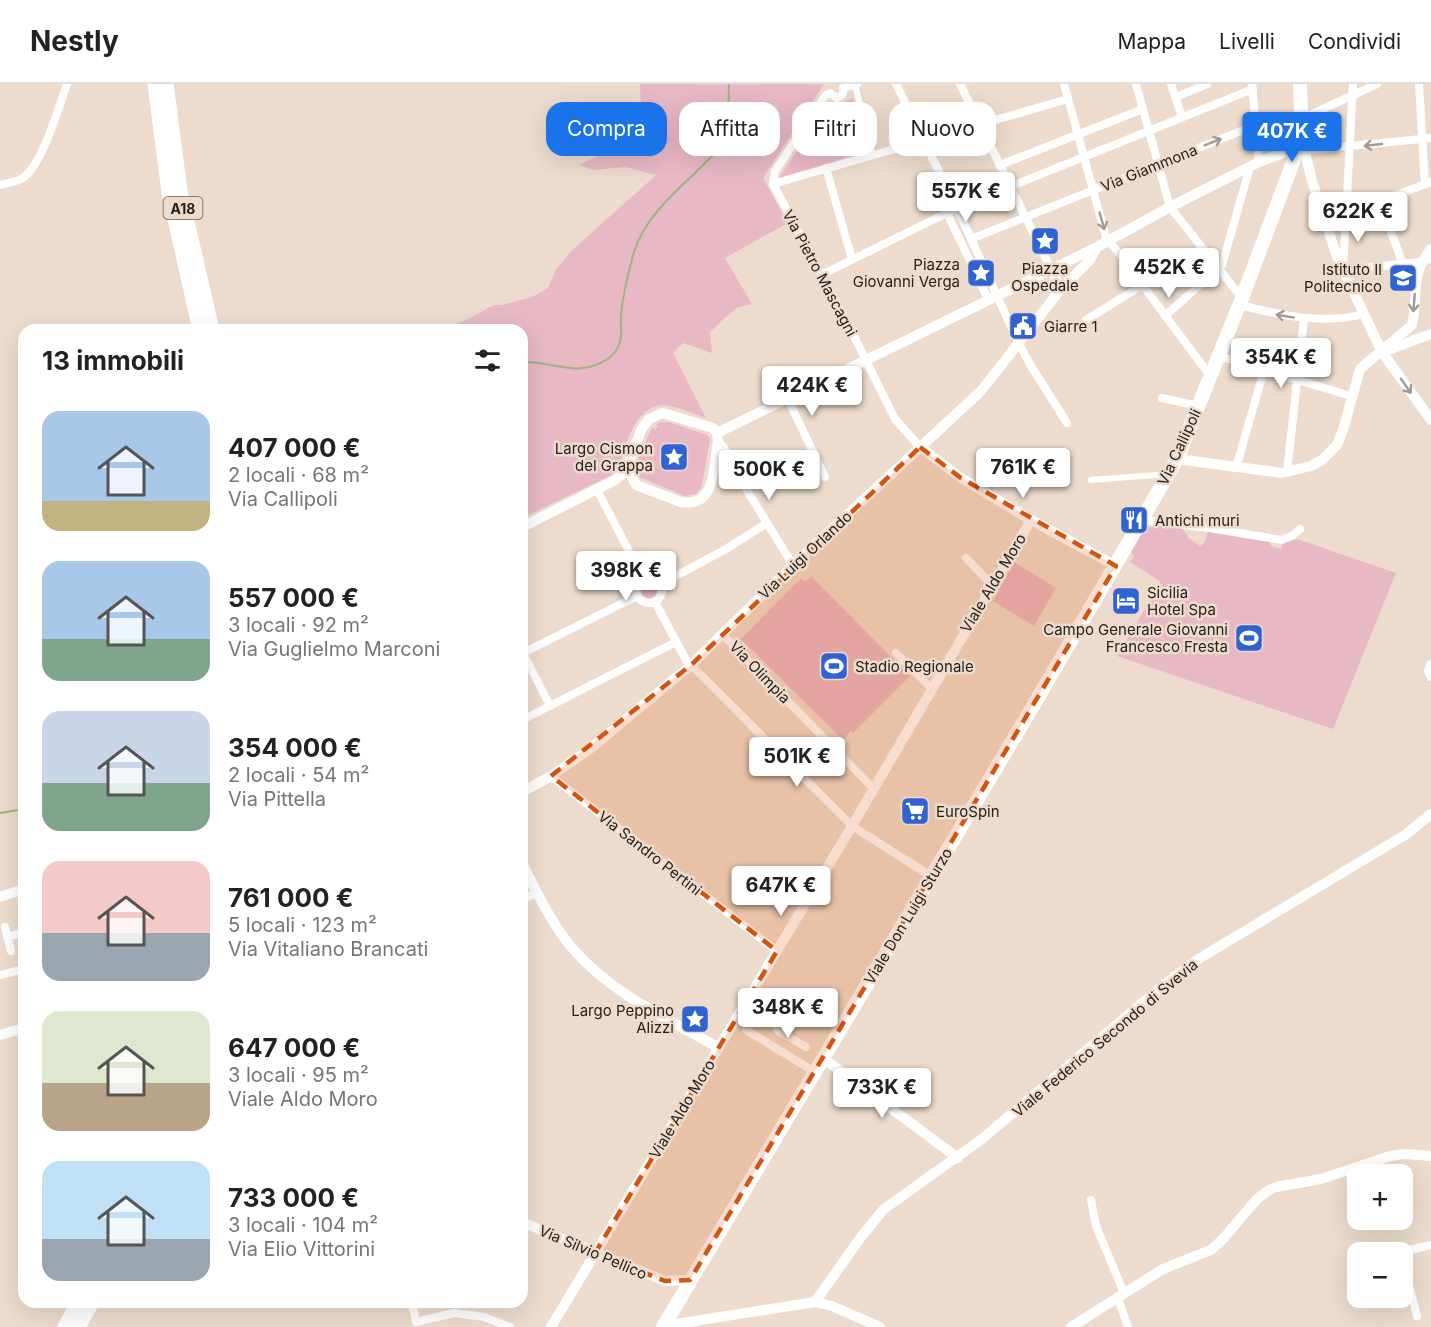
<!DOCTYPE html>
<html lang="it">
<head>
<meta charset="utf-8">
<style>
	body { margin:0; font-family:Inter,sans-serif; background:#f2f2f2; color:#222; height:100vh; display:flex; flex-direction:column; font-size:22px; white-space:nowrap }
	* { box-sizing:border-box; margin:0 }
	p { font-size:20px; color:#767676 }
	.icon { flex:none; width:33px; height:33px; fill:none; stroke:currentColor; stroke-width:2; stroke-linecap:round; stroke-linejoin:round }
	.map { position:relative; flex:1; overflow:hidden }
	.side { position:absolute; left:18px; top:240px; width:510px; height:984px; display:flex; flex-direction:column; background:#fff; border-radius:18px; box-shadow:0 6px 24px #0002 }
	.side>* { flex:none }
	.banner { position:absolute; left:546px; top:18px; width:570px; height:54px; display:flex; gap:12px }
	.fabs { position:absolute; left:1347px; top:1080px; display:grid; gap:12px }
	.fabs a { display:grid; place-items:center; width:66px; height:66px; border-radius:12px; background:#fff; box-shadow:0 6px 24px #0002; font-size:30px }
	.price { position:absolute; translate:-50% -51px; padding:0 14px; border-radius:6px; background:#fff; color:#222; font-size:20px; line-height:39px; filter:drop-shadow(0 2px 3px #0008) }
	.price::after { content:''; position:absolute; left:50%; top:36px; width:18px; height:14px; margin-left:-9px; background:inherit; clip-path:polygon(0 0,100% 0,50% 100%) }
	.price.on { background:#1a73e8; color:#fff }
	ul { padding:0; list-style:none }
	li { display:flex; align-items:center; gap:18px; height:150px; padding:0 24px }
	li span { display:grid; place-items:center; flex:none; width:168px; height:120px; border-radius:18px; color:#555 }
	li>.icon { margin-inline-start:auto }
	span .icon { width:72px; height:72px; fill:#fffc; stroke-width:1 }
	li b { font-size:26px }
	h2 { display:flex; justify-content:space-between; align-items:center; height:72px; padding:0 24px; font-size:26px }
	.chip { padding:0 21px; border-radius:18px; background:#fff; box-shadow:0 6px 24px #0002; font-size:21px; line-height:54px }
	.chip.on { background:#1a73e8; color:#fff }
	header { display:flex; align-items:center; gap:36px; box-sizing:border-box; height:84px; padding:0 30px; background:#fff; border-bottom:2px solid #e0e0e0 }
	header strong { font-size:28px }
	nav { display:flex; gap:33px; margin-inline-start:auto; font-size:21px }
	.map>svg:first-child { display:block }
	.green { fill:#e8b8c5 }
	.lines { fill:none; stroke-linecap:round; stroke-linejoin:round }
	.stream { stroke:#9cb680; stroke-width:2 }
	.pedestrian { stroke:#fff; stroke-width:6 }
	.minor { stroke:#fff; stroke-width:8 }
	.tertiary { stroke:#fff; stroke-width:10 }
	.primary { stroke:#fff; stroke-width:14 }
	.motorway { stroke:#fff; stroke-width:15 }
	.oneway { stroke:#9e9b99 }
	.marked { fill:#d5530e; fill-opacity:0.2; stroke:#d5530e; stroke-width:4.5; stroke-dasharray:12 8; stroke-linejoin:round }
	.labels { text-anchor:middle; dominant-baseline:central; stroke-width:5; stroke-linejoin:round; paint-order:stroke }
	.shield { fill:#eddccd; stroke:#625951; stroke-width:1.5 }
	.shield-label { font-size:14px; font-weight:bold; fill:#27211c }
	.street-label { font-size:15px; fill:#27211c; stroke:#eddccd }
	.poi-label { font-size:15px; fill:#27211c; stroke:#eddccd; text-anchor:end }
</style>
</head>
<body>
<header>
<strong>Nestly</strong>
<nav><a>Mappa</a><a>Livelli</a><a>Condividi</a></nav>
</header>
<div class="map">
<svg width="1431" height="1243" viewBox="0 0 1431 1243">
	<rect width="100%" height="100%" fill="#eddccd"/>
	<g class="green">
		<path d="M640,0H824L763,94L788,139L725,174L752,220L736,224L710,248L712,269L683,259L673,269L706,334C694,330 682,324 670,322C635,315 626,363 617,386L612,391L522,434V246H447L494,221H502L532,213L548,204L556,186L570,168L656,91L625,83L593,86L579,81C602,70 633,57 640,29C642,21 640,9 640,0Z"/>
		<path d="M853,14L868,67L779,94L828,19L839,21Z"/>
		<path d="M661,338H669L707,351L710,355L702,401L696,410L685,412L639,393L635,382L651,346L653,343L655,345L658,343L656,340Z"/>
		<path d="M1154,440L1182,444L1189,454L1200,462L1205,458L1208,446L1269,457L1271,462L1281,465L1283,458L1297,455L1396,489L1333,645L1117,572L1161,498L1130,478L1134,473L1131,468L1145,444L1152,443Z"/>
		<path d="M1014,478L1056,504L1034,542L993,517Z"/>
		<path d="M811,492L910,592L853,649L851,647L843,656L741,555L794,501L801,495L805,498Z"/>
		<circle cx="649" cy="506" r="8"/>
	</g>
	<g class="lines">
		<g class="stream">
			<path d="M522,278C553,277 581,296 610,273C616,268 620,261 621,253C622,246 620,238 621,231C623,209 628,189 634,168C648,123 694,95 723,60L728,48L729,0"/>
			<path d="M0,729L24,725"/>
		</g>
		<g class="pedestrian">
			<path d="M855,1L873,71"/>
			<path d="M1091,396L1169,390"/>
		</g>
		<g class="minor">
			<path d="M857,0L843,4C844,10 842,12 837,14L830,9L825,12L775,87L773,100L849,242L895,335L920,363"/>
			<path d="M896,0L957,124L1019,260L1031,282L1067,339"/>
			<path d="M960,0L1051,185"/>
			<path d="M1064,0L1107,157L1115,164L1211,293"/>
			<path d="M1136,0L1170,123L1242,214"/>
			<path d="M1171,0L1182,33"/>
			<path d="M1252,0L1259,78"/>
			<path d="M1353,0L1343,186L1420,178L1431,175"/>
			<path d="M1419,0L1425,100"/>
			<path d="M1176,13L1207,0"/>
			<path d="M1301,35L1377,0"/>
			<path d="M1300,67L1431,54"/>
			<path d="M1000,81L1143,25"/>
			<path d="M826,84L852,175"/>
			<path d="M773,100L1068,15"/>
			<path d="M0,101C7,99 17,98 23,94C43,79 58,25 67,0"/>
			<path d="M1380,118L1403,180"/>
			<path d="M947,129L988,215"/>
			<path d="M1324,138L1431,98"/>
			<path d="M971,155L1256,41"/>
			<path d="M821,191L957,124L1253,5"/>
			<path d="M1240,221C1280,231 1323,241 1364,230"/>
			<path d="M1165,232L1222,181L1250,83"/>
			<path d="M1086,236L1202,164"/>
			<path d="M1219,272L1351,312"/>
			<path d="M774,286L825,393"/>
			<path d="M1162,314L1199,322"/>
			<path d="M718,357L725,365L743,400L793,481"/>
			<path d="M1236,384L1264,286"/>
			<path d="M1287,388L1304,234"/>
			<path d="M597,406L643,494"/>
			<path d="M1143,436L1209,444L1282,456L1292,452L1300,445"/>
			<path d="M966,474L992,501"/>
			<circle cx="649" cy="506" r="13"/>
			<path d="M661,500L726,465L767,439"/>
			<path d="M655,518L686,576L852,742L931,792"/>
			<path d="M722,550L873,704"/>
			<path d="M522,567L550,622"/>
			<path d="M523,569L637,512"/>
			<path d="M896,569L931,604"/>
			<path d="M522,636L676,558"/>
			<path d="M551,692L777,867"/>
			<path d="M522,815L537,809"/>
			<path d="M5,843L11,867"/>
			<path d="M7,853L24,848"/>
			<path d="M0,891L24,885"/>
			<path d="M806,963L778,947L777,940L757,928L746,946L815,988"/>
			<path d="M1091,1116L1096,1142L1124,1209"/>
			<path d="M1401,1168L1431,1161"/>
			<path d="M1402,1174L1417,1232"/>
			<path d="M1118,1214L1128,1243"/>
			<path d="M412,1218L416,1238L454,1229L484,1233L510,1243"/>
		</g>
		<g class="tertiary">
			<path d="M1302,56L1312,97L1337,173L1382,268L1431,336"/>
			<path d="M1051,185L1061,205"/>
			<path d="M1388,266L1431,250"/>
			<path d="M663,329L713,344L717,349L718,357C713,382 717,424 681,418L636,401L628,385L630,375L642,344L649,335Z"/>
			<path d="M717,349L1097,163L1170,123L1259,78L1286,68L1297,67"/>
			<path d="M920,363L961,394L1031,436L1116,482"/>
			<path d="M1177,375L1282,389L1311,382L1322,376L1337,361L1343,346L1360,285L1412,241C1419,210 1409,192 1431,165"/>
			<path d="M522,443L615,396L622,390L628,378"/>
			<path d="M1431,581L1429,587L1431,592"/>
			<path d="M522,708L551,692L590,665L691,581L793,481L981,307L1061,205L1090,176L1097,163"/>
			<path d="M522,779C535,805 548,832 565,855C604,906 664,933 719,964"/>
			<path d="M0,813L24,805"/>
			<path d="M0,951L24,944"/>
			<path d="M823,974L958,1074"/>
			<path d="M522,1138L665,1197L690,1196"/>
			<path d="M815,1218L861,1153L884,1125L982,1055L1161,903L1200,874L1405,751L1431,730"/>
			<path d="M663,1242L815,1218L832,1222L880,1243"/>
			<path d="M551,1243L852,742L1031,436"/>
			<path d="M1071,1243L1163,1185L1211,1166L1223,1155L1257,1115L1269,1106L1276,1103L1321,1095L1390,1072L1405,1070L1431,1072"/>
		</g>
		<path class="primary" d="M663,1243L1036,617L1177,375L1242,214L1302,54L1300,0"/>
		<g class="motorway">
			<path d="M155,0L169,108L200,246"/>
			<path d="M166,0L180,107L212,246"/>
			<path d="M65,1243L79,1218"/>
			<path d="M78,1243L92,1218"/>
		</g>
	</g>
	<defs><path id="oneway-shaft" d="M-6 0H5M1.5-3L5.5 0L1.5 3" fill="none" stroke-width="1.6" stroke-linecap="round" stroke-linejoin="round" transform="scale(1.5)"/></defs>
	<g class="oneway">
		<use href="#oneway-shaft" transform="translate(1213 58) rotate(-22)"/>
		<use href="#oneway-shaft" transform="translate(1373 61) rotate(174)"/>
		<use href="#oneway-shaft" transform="translate(1102 137) rotate(74)"/>
		<use href="#oneway-shaft" transform="translate(1414 219) rotate(95)"/>
		<use href="#oneway-shaft" transform="translate(1285 232) rotate(-170)"/>
		<use href="#oneway-shaft" transform="translate(1406 302) rotate(55)"/>
	</g>
	<path class="marked" d="M920,363L961,394L1116,482L690,1196L665,1197L595,1169L777,867L551,692L691,581Z"/>
	<defs>
		<g id="sight-square" transform="scale(1.5)"><rect x="-9" y="-9" width="18" height="18" rx="4" fill="#2f63d1" stroke="#eddccd"/><path d="M0-6L1.8-2.2L6-1.7L2.9 1.2L3.7 5.4L0 3.3L-3.7 5.4L-2.9 1.2L-6-1.7L-1.8-2.2Z" fill="#fff"/></g>
		<g id="school-square" transform="scale(1.5)"><rect x="-9" y="-9" width="18" height="18" rx="4" fill="#2f63d1" stroke="#eddccd"/><path d="M0-5L7-2L0 1L-7-2ZM-4 1L0 2.5L4 1V4Q0 6-4 4Z" fill="#fff"/></g>
		<g id="civic-square" transform="scale(1.5)"><rect x="-9" y="-9" width="18" height="18" rx="4" fill="#2f63d1" stroke="#eddccd"/><path d="M-.6-6.5H3V-4.5H.6V-3L4-1V1h2V6H-6V1h2V-1L-.6-3ZM-1.2 2.5V6h2.4V2.5Z" fill="#fff"/></g>
		<g id="restaurant-square" transform="scale(1.5)"><rect x="-9" y="-9" width="18" height="18" rx="4" fill="#2f63d1" stroke="#eddccd"/><path d="M-5-6h1v4h1v-4h1v4h1v-4h1v5L-1.5 .5V6h-2V.5L-5-1ZM5-6V6H3V1.5H1.5Q1.5-4 5-6Z" fill="#fff"/></g>
		<g id="hotel-square" transform="scale(1.5)"><rect x="-9" y="-9" width="18" height="18" rx="4" fill="#2f63d1" stroke="#eddccd"/><path d="M-6-4.5h1.5V1H6V5H4.5V3h-9V5H-6ZM-4 0a1.8 1.8 0 1 1 3.6 0ZM.5 0V-2.5h3Q6-2.5 6 0Z" fill="#fff"/></g>
		<g id="stadium-square" transform="scale(1.5)"><rect x="-9" y="-9" width="18" height="18" rx="4" fill="#2f63d1" stroke="#eddccd"/><path d="M0-5a6.5 5 0 1 0 0 10a6.5 5 0 1 0 0-10ZM-3.5-1.8h7v3.6h-7Z" fill="#fff"/></g>
		<g id="supermarket-square" transform="scale(1.5)"><rect x="-9" y="-9" width="18" height="18" rx="4" fill="#2f63d1" stroke="#eddccd"/><path d="M-6-5.5h2.5l.6 2H6L4.5 2H-2.5L-4.4-4H-6ZM-1.5 3.2a1.3 1.3 0 1 0 .1 0ZM3 3.2a1.3 1.3 0 1 0 .1 0Z" fill="#fff"/></g>
	</defs>
	<g fill-rule="evenodd">
		<use href="#sight-square" x="1045" y="157"/>
		<use href="#sight-square" x="981" y="189"/>
		<use href="#school-square" x="1403" y="194"/>
		<use href="#civic-square" x="1023" y="242"/>
		<use href="#sight-square" x="674" y="373"/>
		<use href="#restaurant-square" x="1134" y="436"/>
		<use href="#hotel-square" x="1126" y="517"/>
		<use href="#stadium-square" x="1249" y="554"/>
		<use href="#stadium-square" x="834" y="582"/>
		<use href="#supermarket-square" x="915" y="727"/>
		<use href="#sight-square" x="695" y="935"/>
	</g>
	<g class="labels">
		<rect class="shield" x="163.5" y="113" width="39" height="22" rx="4.5"/>
		<g class="shield-label">
			<text x="183" y="124">A18</text>
		</g>
		<g class="street-label">
			<text transform="translate(1149 84) rotate(-22)">Via Giammona</text>
			<text transform="translate(820 189) rotate(62)">Via Pietro Mascagni</text>
			<text transform="translate(1179 363) rotate(-65)">Via Callipoli</text>
			<text transform="translate(805 471) rotate(-43)">Via Luigi Orlando</text>
			<text transform="translate(993 499) rotate(-59)">Viale Aldo Moro</text>
			<text transform="translate(760 588) rotate(46)">Via Olimpia</text>
			<text transform="translate(650 769) rotate(38)">Via Sandro Pertini</text>
			<text transform="translate(908 832) rotate(-59)">Viale Don Luigi Sturzo</text>
			<text transform="translate(1105 954) rotate(-40)">Viale Federico Secondo di Svevia</text>
			<text transform="translate(682 1025) rotate(-59)">Viale Aldo Moro</text>
			<text transform="translate(593 1168) rotate(23)">Via Silvio Pellico</text>
		</g>
		<g class="poi-label">
			<text x="960" y="180">Piazza<tspan x="960" dy="17">Giovanni Verga</tspan></text>
			<text x="1045" y="184" text-anchor="middle">Piazza<tspan x="1045" dy="17">Ospedale</tspan></text>
			<text x="1382" y="185">Istituto Il<tspan x="1382" dy="17">Politecnico</tspan></text>
			<text x="1044" y="242" text-anchor="start">Giarre 1</text>
			<text x="653" y="364">Largo Cismon<tspan x="653" dy="17">del Grappa</tspan></text>
			<text x="1155" y="436" text-anchor="start">Antichi muri</text>
			<text x="1147" y="508" text-anchor="start">Sicilia<tspan x="1147" dy="17">Hotel Spa</tspan></text>
			<text x="1228" y="545">Campo Generale Giovanni<tspan x="1228" dy="17">Francesco Fresta</tspan></text>
			<text x="855" y="582" text-anchor="start">Stadio Regionale</text>
			<text x="936" y="727" text-anchor="start">EuroSpin</text>
			<text x="674" y="926">Largo Peppino<tspan x="674" dy="17">Alizzi</tspan></text>
		</g>
	</g>
</svg>
<div class="fabs">
<a>+</a>
<a>−</a>
</div>
<b class="price on" style="left:1292px;top:79px">407K €</b>
<b class="price" style="left:966px;top:139px">557K €</b>
<b class="price" style="left:1358px;top:159px">622K €</b>
<b class="price" style="left:1169px;top:215px">452K €</b>
<b class="price" style="left:1281px;top:305px">354K €</b>
<b class="price" style="left:812px;top:333px">424K €</b>
<b class="price" style="left:1023px;top:415px">761K €</b>
<b class="price" style="left:769px;top:417px">500K €</b>
<b class="price" style="left:626px;top:518px">398K €</b>
<b class="price" style="left:797px;top:704px">501K €</b>
<b class="price" style="left:781px;top:833px">647K €</b>
<b class="price" style="left:788px;top:955px">348K €</b>
<b class="price" style="left:882px;top:1035px">733K €</b>
<div class="banner">
<a class="chip on">Compra</a>
<a class="chip">Affitta</a>
<a class="chip">Filtri</a>
<a class="chip">Nuovo</a>
</div>
<section class="side">
<h2>13 immobili<svg class="icon" aria-label="filters" viewBox="0 0 24 24"><path d="M4 7h16M4 17h16"/><circle cx="9" cy="7" r="2"/><circle cx="15" cy="17" r="2"/></svg></h2>
<ul>
<li><span style="background:linear-gradient(#a9c7e8 75%,#c2b280 0)"><svg class="icon" aria-label="home" viewBox="0 0 24 24"><path d="M3 11l9-7 9 7M6 9v11h12V9"/></svg></span><div><b>407 000 €</b><p>2 locali · 68 m²</p><p>Via Callipoli</p></div></li>
<li><span style="background:linear-gradient(#a9c7e8 65%,#7fa58c 0)"><svg class="icon" aria-label="home" viewBox="0 0 24 24"><path d="M3 11l9-7 9 7M6 9v11h12V9"/></svg></span><div><b>557 000 €</b><p>3 locali · 92 m²</p><p>Via Guglielmo Marconi</p></div></li>
<li><span style="background:linear-gradient(#c9d6e8 60%,#7fa58c 0)"><svg class="icon" aria-label="home" viewBox="0 0 24 24"><path d="M3 11l9-7 9 7M6 9v11h12V9"/></svg></span><div><b>354 000 €</b><p>2 locali · 54 m²</p><p>Via Pittella</p></div></li>
<li><span style="background:linear-gradient(#f6c9c9 60%,#9aa5b1 0)"><svg class="icon" aria-label="home" viewBox="0 0 24 24"><path d="M3 11l9-7 9 7M6 9v11h12V9"/></svg></span><div><b>761 000 €</b><p>5 locali · 123 m²</p><p>Via Vitaliano Brancati</p></div></li>
<li><span style="background:linear-gradient(#dfe7d0 60%,#b9a48a 0)"><svg class="icon" aria-label="home" viewBox="0 0 24 24"><path d="M3 11l9-7 9 7M6 9v11h12V9"/></svg></span><div><b>647 000 €</b><p>3 locali · 95 m²</p><p>Viale Aldo Moro</p></div></li>
<li><span style="background:linear-gradient(#bfe0f5 65%,#9aa5b1 0)"><svg class="icon" aria-label="home" viewBox="0 0 24 24"><path d="M3 11l9-7 9 7M6 9v11h12V9"/></svg></span><div><b>733 000 €</b><p>3 locali · 104 m²</p><p>Via Elio Vittorini</p></div></li>
</ul>
</section>
</div>
</body>
</html>
